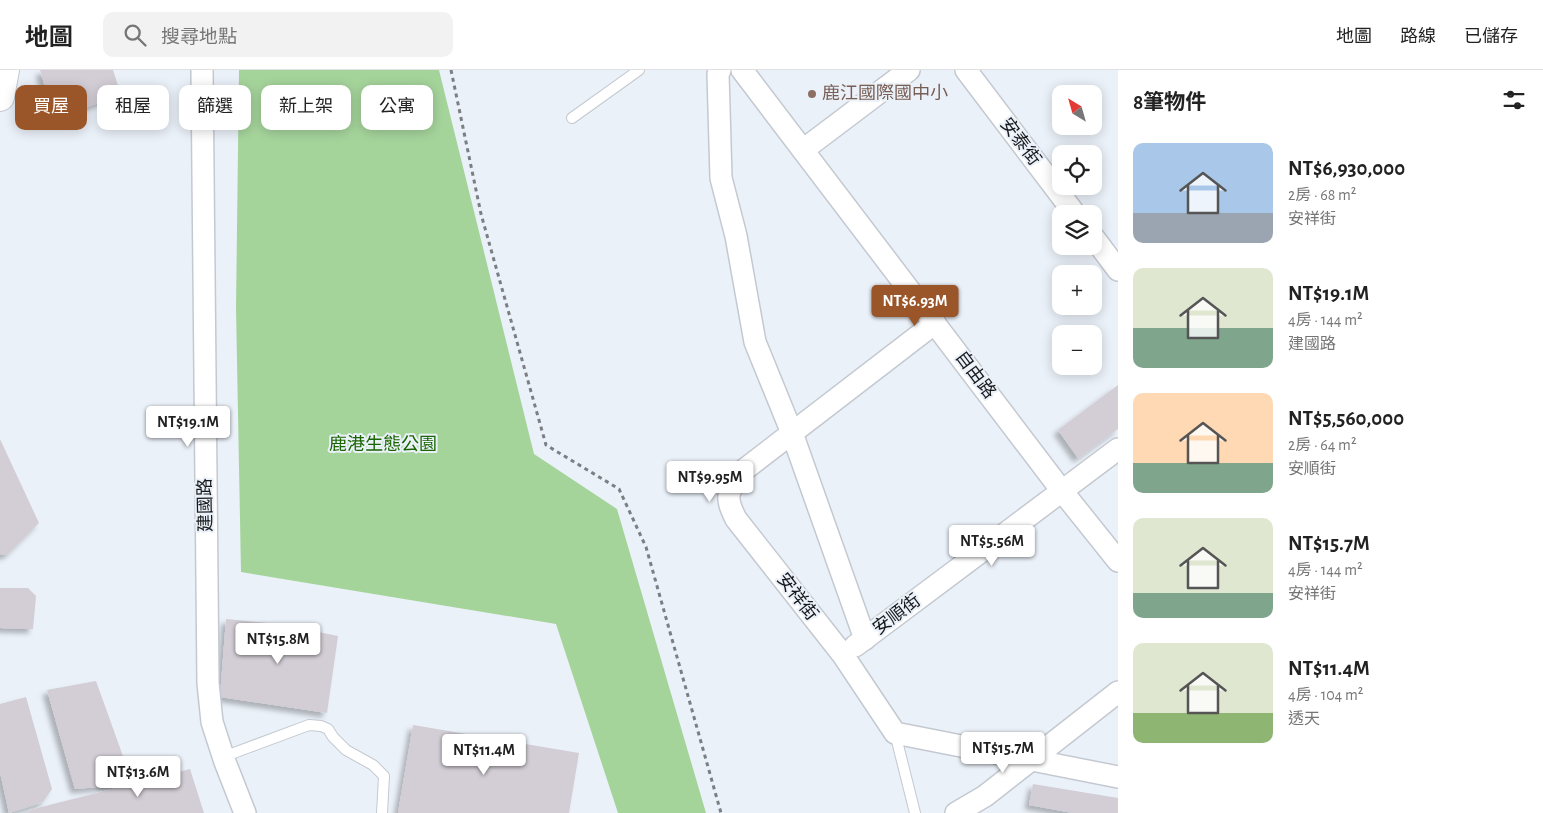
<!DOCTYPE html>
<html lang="zh-TW">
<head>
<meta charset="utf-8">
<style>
	body { margin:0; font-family:"Alegreya Sans","Noto Sans TC",sans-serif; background:#f2f2f2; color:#222; height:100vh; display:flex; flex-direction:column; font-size:19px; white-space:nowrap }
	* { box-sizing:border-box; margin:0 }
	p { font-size:16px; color:#767676 }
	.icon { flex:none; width:28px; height:28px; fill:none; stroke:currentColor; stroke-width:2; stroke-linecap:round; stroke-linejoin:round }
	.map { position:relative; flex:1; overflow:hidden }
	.sheet { display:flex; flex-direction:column; background:#fff; width:425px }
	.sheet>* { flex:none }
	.hud { position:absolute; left:15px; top:15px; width:475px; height:45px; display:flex; gap:10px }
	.needle { width:32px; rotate:323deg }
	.fabs { position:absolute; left:1052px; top:15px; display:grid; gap:10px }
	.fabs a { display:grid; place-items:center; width:50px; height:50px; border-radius:10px; background:#fff; box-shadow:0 2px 12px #0003; font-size:25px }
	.price { position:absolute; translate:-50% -42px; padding:0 11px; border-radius:5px; background:#fff; color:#222; font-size:16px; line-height:32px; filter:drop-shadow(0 1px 2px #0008) }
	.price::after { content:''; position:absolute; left:50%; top:30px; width:15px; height:11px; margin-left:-8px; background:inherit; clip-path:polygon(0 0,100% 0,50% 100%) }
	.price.selected { background:#9a5628; color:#fff }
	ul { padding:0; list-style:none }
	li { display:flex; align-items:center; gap:15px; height:125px; padding:0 15px }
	li span { display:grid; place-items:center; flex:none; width:140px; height:100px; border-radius:10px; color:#555 }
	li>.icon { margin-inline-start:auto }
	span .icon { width:60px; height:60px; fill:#fffc; stroke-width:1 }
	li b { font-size:21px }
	h2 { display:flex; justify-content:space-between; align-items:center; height:60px; padding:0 15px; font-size:21px }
	.chip { padding:0 18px; border-radius:10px; background:#fff; box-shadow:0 2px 12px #0003; font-size:18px; line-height:45px }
	.chip.selected { background:#9a5628; color:#fff }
	header { display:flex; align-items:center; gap:30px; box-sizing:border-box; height:70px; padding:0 25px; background:#fff; border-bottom:1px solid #e0e0e0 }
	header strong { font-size:24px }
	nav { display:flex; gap:28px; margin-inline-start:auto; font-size:18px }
	.search { width:350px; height:45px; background:#f2f2f2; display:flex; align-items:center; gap:12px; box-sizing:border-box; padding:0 18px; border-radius:10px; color:#767676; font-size:19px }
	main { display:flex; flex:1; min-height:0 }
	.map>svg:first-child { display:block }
	.green { fill:#a5d49b }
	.building { fill:#d3cdd5; filter:url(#shadow) }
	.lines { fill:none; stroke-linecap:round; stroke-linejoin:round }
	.service-casing { stroke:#c4c9d1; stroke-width:12 }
	.minor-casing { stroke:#c4c9d1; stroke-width:24 }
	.secondary-casing { stroke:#c4c9d1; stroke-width:30 }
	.path { stroke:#7b7f84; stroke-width:3; stroke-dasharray:4 4; stroke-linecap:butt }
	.service { stroke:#fff; stroke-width:10 }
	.minor { stroke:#fff; stroke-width:21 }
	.secondary { stroke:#fff; stroke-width:28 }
	.education-dot { fill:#8d6e63; stroke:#ebf1f9; stroke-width:2 }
	.labels { text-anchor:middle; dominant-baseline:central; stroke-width:4; stroke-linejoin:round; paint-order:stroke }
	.education-label { font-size:18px; fill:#785e54; stroke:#ebf1f9; text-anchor:start }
	.street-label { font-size:18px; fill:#16181b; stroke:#ebf1f9 }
	.park-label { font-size:18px; fill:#196500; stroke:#ebf1f9 }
</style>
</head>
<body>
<header>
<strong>地圖</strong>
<div class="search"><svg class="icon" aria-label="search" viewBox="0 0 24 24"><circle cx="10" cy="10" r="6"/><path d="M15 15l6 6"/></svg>搜尋地點</div>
<nav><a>地圖</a><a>路線</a><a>已儲存</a></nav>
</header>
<main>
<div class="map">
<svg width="1118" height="743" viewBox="0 0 1118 743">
	<defs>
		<filter id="shadow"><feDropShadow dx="-4.5" dy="4.5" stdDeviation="2.5" flood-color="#0004"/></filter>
	</defs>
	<rect width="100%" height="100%" fill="#ebf1f9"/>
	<path class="green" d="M239,0H439L534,384L617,439L706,743H618L556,554L241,502L236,238Z"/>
	<g class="building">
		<path d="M40,0H113L121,25L68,44L52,41Z"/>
		<path d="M1118,315V359L1078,388L1058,360Z"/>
		<path d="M0,369L39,453L7,485L0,484Z"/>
		<path d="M0,518H28L36,526L33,559L0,558Z"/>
		<path d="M226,549L279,554L338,566L327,643L220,627Z"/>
		<path d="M96,611L133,714L75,719L47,620Z"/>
		<path d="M26,627L52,719L43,732L9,743L0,702V634Z"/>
		<path d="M413,655L579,683L569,743H398Z"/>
		<path d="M190,699L204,743H29L30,740Z"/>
		<path d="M1033,714L1118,728V743H1073L1029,735Z"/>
	</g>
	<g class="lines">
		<g class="service-casing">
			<g id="service">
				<path d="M572,48L639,0"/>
				<path d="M895,663L915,743"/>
				<path d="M223,687L309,655L321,656L328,659L333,667L346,680L373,695L384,706L382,743"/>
			</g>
		</g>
		<g class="minor-casing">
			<g id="minor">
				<path d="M202,0L208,613L212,652L225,692L245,743"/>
				<path d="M720,0L718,4L721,108L736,166L755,272L792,363L865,569"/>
				<path d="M742,0L1062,421L1118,491"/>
				<path d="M966,0L1075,144"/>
				<path d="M803,80L909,0"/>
				<path d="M1094,168L1118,200"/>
				<path d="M935,253L740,403C727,424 725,427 736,449L843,585L895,663L1118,707"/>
				<path d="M855,576L1118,379"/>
				<path d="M956,743L985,726L1118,622"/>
			</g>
		</g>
		<g class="secondary-casing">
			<path id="secondary" d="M0,27L5,0"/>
		</g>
		<path class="path" d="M451,0L481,144L546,375L619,419L646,477L721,743"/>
		<use href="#service" class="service"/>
		<use href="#minor" class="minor"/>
		<use href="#secondary" class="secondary"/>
	</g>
	<circle class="education-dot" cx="812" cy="24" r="5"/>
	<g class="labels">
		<g class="education-label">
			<text x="822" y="24">鹿江國際國中小</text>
		</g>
		<g class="street-label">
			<text transform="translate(1020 72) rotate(53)">安泰街</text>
			<text transform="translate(975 305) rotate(53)">自由路</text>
			<text transform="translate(206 435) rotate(-91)">建國路</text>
			<text transform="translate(797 527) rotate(52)">安祥街</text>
			<text transform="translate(897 545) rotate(-37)">安順街</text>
		</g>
		<g class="park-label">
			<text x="383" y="375">鹿港生態公園</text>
		</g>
	</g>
</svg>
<div class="fabs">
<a><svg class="needle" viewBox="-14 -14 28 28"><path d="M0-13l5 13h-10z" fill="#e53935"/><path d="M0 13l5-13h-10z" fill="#767676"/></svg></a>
<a><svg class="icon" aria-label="locate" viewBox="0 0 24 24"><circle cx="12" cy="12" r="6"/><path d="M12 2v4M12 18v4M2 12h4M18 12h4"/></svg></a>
<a><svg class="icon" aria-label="layers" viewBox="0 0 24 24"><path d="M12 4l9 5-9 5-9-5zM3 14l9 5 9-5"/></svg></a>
<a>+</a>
<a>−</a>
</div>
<b class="price selected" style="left:915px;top:257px">NT$6.93M</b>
<b class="price" style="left:188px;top:378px">NT$19.1M</b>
<b class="price" style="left:710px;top:433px">NT$9.95M</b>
<b class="price" style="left:992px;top:497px">NT$5.56M</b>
<b class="price" style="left:278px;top:595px">NT$15.8M</b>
<b class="price" style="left:1003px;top:704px">NT$15.7M</b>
<b class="price" style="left:484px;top:706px">NT$11.4M</b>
<b class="price" style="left:138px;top:728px">NT$13.6M</b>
<div class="hud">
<a class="chip selected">買屋</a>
<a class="chip">租屋</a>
<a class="chip">篩選</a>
<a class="chip">新上架</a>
<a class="chip">公寓</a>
</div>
</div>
<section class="sheet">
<h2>8筆物件<svg class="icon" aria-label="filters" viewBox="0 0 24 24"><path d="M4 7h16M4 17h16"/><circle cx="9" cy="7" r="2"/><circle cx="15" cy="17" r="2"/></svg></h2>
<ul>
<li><span style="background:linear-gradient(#a9c7e8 70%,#9aa5b1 0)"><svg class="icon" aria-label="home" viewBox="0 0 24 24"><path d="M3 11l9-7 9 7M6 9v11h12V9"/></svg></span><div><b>NT$6,930,000</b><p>2房 · 68 m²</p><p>安祥街</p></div></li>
<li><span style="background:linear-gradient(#dfe7d0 60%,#7fa58c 0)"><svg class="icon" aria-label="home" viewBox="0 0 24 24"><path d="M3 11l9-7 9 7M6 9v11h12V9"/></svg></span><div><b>NT$19.1M</b><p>4房 · 144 m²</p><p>建國路</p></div></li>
<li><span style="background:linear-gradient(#ffd9b3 70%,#7fa58c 0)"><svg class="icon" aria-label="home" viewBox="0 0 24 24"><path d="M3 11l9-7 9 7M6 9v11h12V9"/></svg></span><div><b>NT$5,560,000</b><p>2房 · 64 m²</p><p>安順街</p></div></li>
<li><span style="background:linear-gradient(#dfe7d0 75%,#7fa58c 0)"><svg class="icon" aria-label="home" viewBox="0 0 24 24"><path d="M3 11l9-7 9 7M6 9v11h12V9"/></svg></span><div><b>NT$15.7M</b><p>4房 · 144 m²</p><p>安祥街</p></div></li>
<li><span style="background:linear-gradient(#dfe7d0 70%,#8fb573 0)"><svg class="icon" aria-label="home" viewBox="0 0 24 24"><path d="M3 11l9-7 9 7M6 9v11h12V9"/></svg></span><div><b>NT$11.4M</b><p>4房 · 104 m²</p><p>透天</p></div></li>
</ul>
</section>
</main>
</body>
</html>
